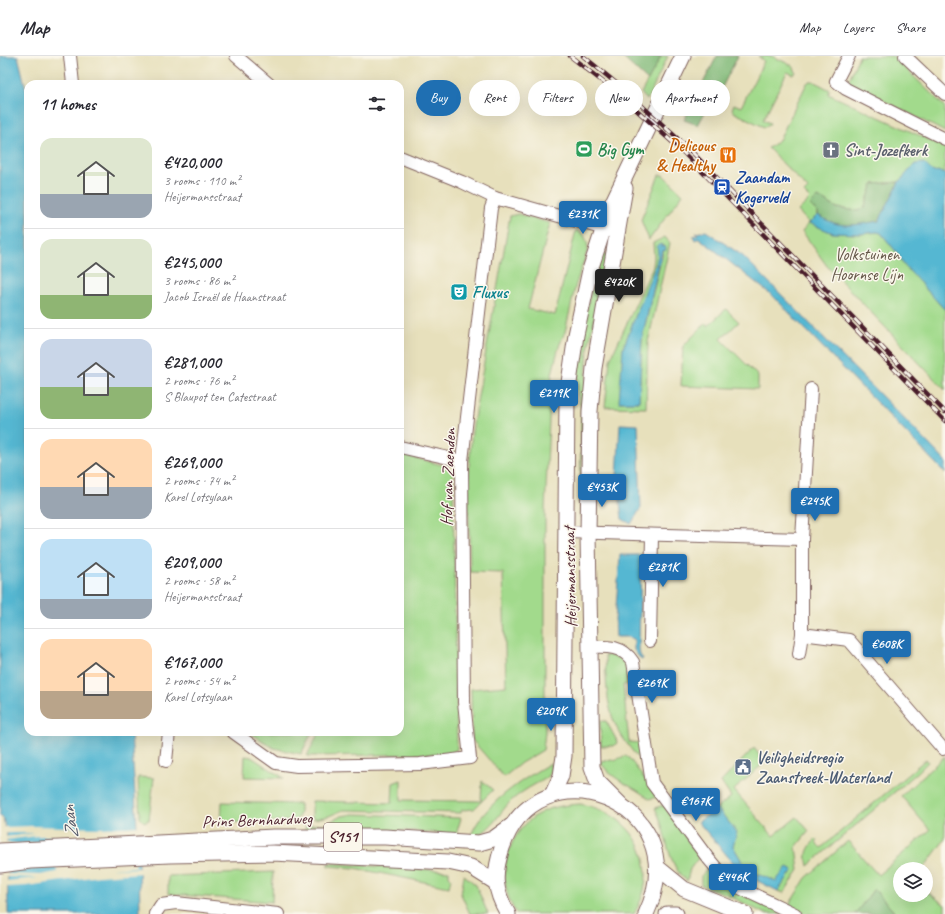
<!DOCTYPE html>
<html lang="en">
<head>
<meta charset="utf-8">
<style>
	body { margin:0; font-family:Caveat,sans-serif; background:#f7f7f7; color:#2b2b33; height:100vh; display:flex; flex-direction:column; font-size:15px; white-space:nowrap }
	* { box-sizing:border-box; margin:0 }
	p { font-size:13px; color:#7c7c81 }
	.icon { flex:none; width:22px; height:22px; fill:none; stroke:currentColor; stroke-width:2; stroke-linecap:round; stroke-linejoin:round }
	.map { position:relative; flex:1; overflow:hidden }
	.side { position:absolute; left:24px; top:24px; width:380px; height:656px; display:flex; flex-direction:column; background:#fff; border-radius:12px; box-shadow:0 4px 16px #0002 }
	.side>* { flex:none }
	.top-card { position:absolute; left:416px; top:24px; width:380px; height:36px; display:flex; gap:8px }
	.tools { position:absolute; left:893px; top:806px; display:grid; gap:8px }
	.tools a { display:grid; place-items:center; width:40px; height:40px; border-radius:50%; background:#fff; box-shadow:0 4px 16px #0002; font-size:20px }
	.price { position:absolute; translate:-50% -34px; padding:0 9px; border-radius:4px; background:#1f6fb2; color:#fff; font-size:13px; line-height:26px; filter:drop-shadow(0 1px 2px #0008) }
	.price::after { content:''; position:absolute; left:50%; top:24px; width:12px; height:9px; margin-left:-6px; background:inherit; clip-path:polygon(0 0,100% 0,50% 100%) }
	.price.on { background:#222; color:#fff }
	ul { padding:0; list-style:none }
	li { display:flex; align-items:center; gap:12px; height:100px; padding:0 16px }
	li+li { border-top:1px solid #e1e1e2 }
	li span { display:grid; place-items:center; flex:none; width:112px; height:80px; border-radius:12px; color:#555 }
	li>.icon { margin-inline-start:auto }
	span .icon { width:48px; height:48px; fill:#fffc; stroke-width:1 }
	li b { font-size:17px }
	h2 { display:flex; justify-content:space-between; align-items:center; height:48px; padding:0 16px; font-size:17px }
	.tag { padding:0 14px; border-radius:18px; background:#fff; box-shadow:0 4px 16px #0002; font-size:14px; line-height:36px }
	.tag.on { background:#1f6fb2; color:#fff }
	header { display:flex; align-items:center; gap:24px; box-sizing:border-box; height:56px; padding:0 20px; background:#fff; border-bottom:1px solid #e1e1e2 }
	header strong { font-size:19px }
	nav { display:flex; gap:22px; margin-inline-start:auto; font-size:14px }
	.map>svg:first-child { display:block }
	.green { fill:#a2da8c; stroke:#767c5c; fill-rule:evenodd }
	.forest { fill:#81ba78; stroke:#666c52 }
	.water { fill:#54b7d2; stroke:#4f6b7e }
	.pier { fill:#e7e0bc }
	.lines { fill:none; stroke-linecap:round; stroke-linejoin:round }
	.minor-casing { stroke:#81635e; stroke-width:14 }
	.major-casing { stroke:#81635e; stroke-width:17 }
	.minor { stroke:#fff; stroke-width:12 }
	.major { stroke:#fff; stroke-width:15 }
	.rail-casing { stroke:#4a1f2b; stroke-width:4.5 }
	.rail { stroke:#fbf7ec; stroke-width:3; stroke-dasharray:9; stroke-linecap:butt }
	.labels { text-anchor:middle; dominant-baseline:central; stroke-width:3; stroke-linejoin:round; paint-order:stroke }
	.shield { fill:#fbf7ec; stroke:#7f6065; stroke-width:1 }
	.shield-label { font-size:16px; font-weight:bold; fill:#4a1f2b }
	.food-label { font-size:17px; font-weight:bold; fill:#c56008; stroke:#fbf7ec; text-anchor:end }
	.leisure-label { font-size:17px; font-weight:bold; fill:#27864d; stroke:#fbf7ec; text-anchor:start }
	.worship-label { font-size:17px; font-weight:bold; fill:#5b616d; stroke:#fbf7ec; text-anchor:start }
	.transit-label { font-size:17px; font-weight:bold; fill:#164399; stroke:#fbf7ec; text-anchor:start }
	.park-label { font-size:17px; fill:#645748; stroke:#fbf7ec }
	.culture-label { font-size:17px; font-weight:bold; fill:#0d838f; stroke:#fbf7ec; text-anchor:start }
	.street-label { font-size:17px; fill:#4a1f2b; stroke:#fbf7ec }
	.service-label { font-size:17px; font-weight:bold; fill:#4e5e75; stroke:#fbf7ec; text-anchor:start }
	.water-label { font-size:18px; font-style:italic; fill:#4e5465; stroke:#fbf7ec }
</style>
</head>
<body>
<header>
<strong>Map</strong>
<nav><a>Map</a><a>Layers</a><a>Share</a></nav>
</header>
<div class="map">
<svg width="945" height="858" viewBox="0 0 945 858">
	<rect width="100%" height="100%" fill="#fbf7ec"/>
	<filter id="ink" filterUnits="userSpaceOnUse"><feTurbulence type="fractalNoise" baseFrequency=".025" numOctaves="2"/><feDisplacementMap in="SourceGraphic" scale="8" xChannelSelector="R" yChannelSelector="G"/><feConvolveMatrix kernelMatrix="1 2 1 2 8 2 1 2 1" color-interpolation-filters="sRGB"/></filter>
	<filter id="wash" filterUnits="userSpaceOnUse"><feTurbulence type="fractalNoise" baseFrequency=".012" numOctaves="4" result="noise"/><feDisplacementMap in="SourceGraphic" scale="16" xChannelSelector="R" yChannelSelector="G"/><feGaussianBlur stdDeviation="0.9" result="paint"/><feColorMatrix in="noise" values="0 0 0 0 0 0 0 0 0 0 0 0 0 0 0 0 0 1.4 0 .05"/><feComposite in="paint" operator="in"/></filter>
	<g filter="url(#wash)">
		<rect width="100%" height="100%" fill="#e7e0bc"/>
		<g class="green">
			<path d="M661,0H668L647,44L641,37Z"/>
			<path d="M758,0H772L793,10L796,16L794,19L787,16L763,64L770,67L768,70L764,71L735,57L732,53L734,48L741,51L764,5Z"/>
			<path d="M859,0H893L945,51V76L848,26Z"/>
			<path d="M810,25H813L830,34L828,38L945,91V118L939,115L933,116L924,107L915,108L899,126L873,128L865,150L858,155L837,152L818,141V159L810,167L833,177L860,178L877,176L881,177L898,198L903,208L945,254V334L827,210L802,175L809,167L798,155L810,143L804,137L808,133L768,92L779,84L807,27Z"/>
			<path d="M659,119H663L683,138L649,184L641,164Z"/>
			<path d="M518,158L550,167L528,253L555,259L576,174L584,179L587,186L588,193L576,228L565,276L559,290L552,318L550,342L545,455V676L543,694L521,707L504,721L472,684L471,633L506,630L503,517L470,516L468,424L472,374L510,160Z"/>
			<path d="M665,181L670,187L648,286L646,352L605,351L610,304L653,210L654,201L653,187ZM661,188L663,196L642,282L639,346H620L623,292L656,208Z"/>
			<path d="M599,197L607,199L588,293L582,378V460L580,461L581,353L577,334L579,290Z"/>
			<path d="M726,253L739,266L721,283L758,320V333L681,330L683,290L706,267L708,270Z"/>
			<path d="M400,398L446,410L451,414L453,420L457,693L451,698H440L307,700L319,676H400Z"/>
			<path d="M605,599C628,602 625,607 632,628L623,629L629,686L642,687L644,710C633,695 618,679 612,660C606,641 606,619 605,599Z"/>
			<path d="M600,665H606L616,683L617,687L614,690H601Z"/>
			<path d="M249,676H312L301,698L274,692Z"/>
			<path d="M754,692L765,706L734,734L773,780L797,761L809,775L796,791L799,814L784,837L778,835L793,814L787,812L776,825L747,814L733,790L717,752L731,741L721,726Z"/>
			<path d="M245,700L251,701L284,722L244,721Z"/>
			<path d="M626,700L629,702L658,741L649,743C633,729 610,724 600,705L614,704Z"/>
			<path d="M945,700V783L923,813H900V839H926V835L945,849V858H896L874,833L855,858H807L789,849L806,822L848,785L878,819L930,774L901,740Z"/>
			<path d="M926,703L928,706L917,717L808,810C805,797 807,793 816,783L818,785L816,787L821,792Z"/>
			<path d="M551,707L550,718L547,722C535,728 522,735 512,744C499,756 490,779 471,780C481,750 524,722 551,707Z"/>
			<path d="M138,721L154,722L149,764L144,766L140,762Z"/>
			<path d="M401,724V744L481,745L482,725L493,734L474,753L462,754L461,757L343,754L329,760L314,763L312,762V745L392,747L393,727Z"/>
			<path d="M222,746L300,748C300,755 301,761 294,765L221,767Z"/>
			<path d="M580,748C634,757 664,809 634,858H517C493,824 506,773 544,755C556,750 568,749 580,748Z"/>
			<path d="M664,749L699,801L690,813L687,825C666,809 667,774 655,752Z"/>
			<path d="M353,758L461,762L456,779L414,775L305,774L306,769L324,768L342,760Z"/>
			<path d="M328,807L449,815V820L451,822L449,831L354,812L328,810Z"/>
			<path d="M709,811L782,858H765L726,838L701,829V820Z"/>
			<path d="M273,816L272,846L168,838V820Z"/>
			<path d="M464,819L476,829L488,858H470L461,838Z"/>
		</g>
		<g class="forest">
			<path d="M621,0H661L648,25Z"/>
			<path d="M717,0H738L717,41L714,40L698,69L684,64Z"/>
			<path d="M899,126L879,165C855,169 840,174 818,159V157L810,149L818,141L837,152L858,155L865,150L873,128Z"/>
			<path d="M874,833L896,858H855Z"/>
		</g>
		<g class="water">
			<path d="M0,0H18L28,41V676H131L139,802L140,858H8L7,781L3,762L0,760Z"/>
			<path d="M924,107L933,116L939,115L945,118V254L903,208L898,198L881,177L877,176L860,178L833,177L809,167L818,159C840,174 855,169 879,165L899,126L915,108Z"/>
			<path d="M706,175L743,200L927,386L945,405V417L773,240L699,182L695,184L693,180L698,179L696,177Z"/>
			<path d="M661,188L663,190L661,191L665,190L666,194L662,195L642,282L639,346H619L623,292L656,208L658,198L657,190Z"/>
			<path d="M620,368L638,369L641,452L631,468L622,463L617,421Z"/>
			<path d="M620,499H641L639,593L640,599L643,603L641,604L634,594V583L628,581H616L615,564Z"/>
			<path d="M717,752L737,776L733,790L747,814L776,825L787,811L793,814L778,835L743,818L698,766Z"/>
		</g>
		<path class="pier" d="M32,770L100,772L139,770L140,776L117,777L140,778L141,801L135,807L136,811L111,813L141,812V817L99,820L26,830L6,831L5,825L38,822L6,821V818L40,819L57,816L56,811L19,813L5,816V786L19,788L55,786V780H37L5,784V781L36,777H4L3,771Z"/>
	</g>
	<g filter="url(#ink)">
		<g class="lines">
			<g class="minor-casing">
				<g id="minor">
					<path d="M70,0L73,28"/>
					<path d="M236,0L269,28"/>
					<path d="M849,0L836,25L846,33L945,83"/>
					<path d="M905,0L945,38"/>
					<path d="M400,101L462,126L495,142L612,175"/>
					<path d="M400,391L462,405"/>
					<path d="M566,476L802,483"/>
					<path d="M802,578L849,584L943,693"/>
					<path d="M650,585L652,479"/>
					<path d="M590,591C608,590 623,590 633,606L652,727L707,801L723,820L740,832L795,858"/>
					<path d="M799,598L802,578V483L811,333"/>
					<path d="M233,676L276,707L297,710L420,708L470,702L464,646L462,405L491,152L495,142"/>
					<path d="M166,705L169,676"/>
					<path d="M155,858L161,849L176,847L278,858"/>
				</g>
			</g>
			<g class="major-casing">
				<g id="major">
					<path d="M552,739L561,720L564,700L567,340L576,279L590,214L611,150L683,0"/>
					<path d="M621,749L597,725L592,711L588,478L590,355L594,312L625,132"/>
					<path d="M0,795L274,781H385L479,787L493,783L511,770"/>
					<path d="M0,809L30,805L170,799L273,797L448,806L471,811L495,826"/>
					<path d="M657,811L684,833L745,858"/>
					<path d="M508,858C494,834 493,819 502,792C536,686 699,743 646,858"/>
					<path d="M667,858H676"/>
				</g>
			</g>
			<use href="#minor" class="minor"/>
			<use href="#major" class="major"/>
			<g class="rail-casing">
				<g id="rail">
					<path d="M570,0L621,40L680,93L945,365"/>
					<path d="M583,0L627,36L693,97L945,356"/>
				</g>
			</g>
			<use href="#rail" class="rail"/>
		</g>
	</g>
	<defs>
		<g id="stadium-square" transform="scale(0.9)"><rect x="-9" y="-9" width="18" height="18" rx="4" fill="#2e9e5b" stroke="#fbf7ec"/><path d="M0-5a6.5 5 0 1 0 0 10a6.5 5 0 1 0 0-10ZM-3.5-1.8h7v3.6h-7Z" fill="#fff"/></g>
		<g id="church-square" transform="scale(0.9)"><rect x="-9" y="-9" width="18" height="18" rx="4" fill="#6b7280" stroke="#fbf7ec"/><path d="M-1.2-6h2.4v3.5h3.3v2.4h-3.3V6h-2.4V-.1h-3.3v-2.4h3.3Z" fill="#fff"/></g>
		<g id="restaurant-square" transform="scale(0.9)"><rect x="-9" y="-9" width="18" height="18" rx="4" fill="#e8710a" stroke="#fbf7ec"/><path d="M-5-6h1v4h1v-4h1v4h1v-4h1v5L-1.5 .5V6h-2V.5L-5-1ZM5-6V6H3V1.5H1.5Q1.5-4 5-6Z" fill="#fff"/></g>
		<g id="station-square" transform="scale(0.9)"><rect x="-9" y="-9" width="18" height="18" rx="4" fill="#1a4fb4" stroke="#fbf7ec"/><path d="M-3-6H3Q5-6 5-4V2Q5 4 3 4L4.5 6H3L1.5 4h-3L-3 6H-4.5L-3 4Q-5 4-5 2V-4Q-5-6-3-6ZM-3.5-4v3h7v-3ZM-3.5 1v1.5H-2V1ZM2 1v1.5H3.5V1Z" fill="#fff"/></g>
		<g id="theatre-square" transform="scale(0.9)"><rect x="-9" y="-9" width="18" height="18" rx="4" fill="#0f9aa8" stroke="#fbf7ec"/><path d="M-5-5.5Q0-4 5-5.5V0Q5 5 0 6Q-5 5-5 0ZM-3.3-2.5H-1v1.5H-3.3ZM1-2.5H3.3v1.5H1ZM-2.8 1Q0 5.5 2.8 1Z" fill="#fff"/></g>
		<g id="civic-square" transform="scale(0.9)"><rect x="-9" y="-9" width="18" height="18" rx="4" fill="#5c6f8a" stroke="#fbf7ec"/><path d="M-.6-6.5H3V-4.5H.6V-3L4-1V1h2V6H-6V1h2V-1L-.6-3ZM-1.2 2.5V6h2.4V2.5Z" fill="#fff"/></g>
	</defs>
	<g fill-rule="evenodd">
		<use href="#stadium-square" x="584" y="93"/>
		<use href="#church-square" x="831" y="94"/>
		<use href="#restaurant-square" x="728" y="99"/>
		<use href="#station-square" x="722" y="131"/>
		<use href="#theatre-square" x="459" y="236"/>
		<use href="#civic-square" x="743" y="711"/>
	</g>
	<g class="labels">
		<rect class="shield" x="324" y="767" width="38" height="28" rx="3"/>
		<g class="shield-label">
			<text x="343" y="781">S151</text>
		</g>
		<g class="food-label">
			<text x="715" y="89">Delicous<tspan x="715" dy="20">&amp; Healthy</tspan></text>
		</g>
		<g class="leisure-label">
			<text x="597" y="93">Big Gym</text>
		</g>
		<g class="worship-label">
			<text x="844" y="94">Sint-Jozefkerk</text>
		</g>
		<g class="transit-label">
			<text x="735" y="121">Zaandam<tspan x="735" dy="20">Kogerveld</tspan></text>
		</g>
		<g class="park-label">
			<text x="867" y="198">Volkstuinen<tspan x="867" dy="20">Hoornse Lijn</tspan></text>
		</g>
		<g class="culture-label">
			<text x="472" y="236">Fluxus</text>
		</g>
		<g class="street-label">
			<text transform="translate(448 421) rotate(-88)">Hof van Zaenden</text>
			<text transform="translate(570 521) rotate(-91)">Heijermansstraat</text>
			<text transform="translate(257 764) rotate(-2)">Prins Bernhardweg</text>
		</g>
		<g class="service-label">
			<text x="756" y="701">Veiligheidsregio<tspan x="756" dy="20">Zaanstreek-Waterland</tspan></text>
		</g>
		<g class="water-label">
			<text transform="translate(70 766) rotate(-97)">Zaan</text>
		</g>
	</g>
</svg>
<div class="tools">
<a><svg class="icon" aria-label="layers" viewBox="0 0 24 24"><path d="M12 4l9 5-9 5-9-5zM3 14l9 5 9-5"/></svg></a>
</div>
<b class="price" style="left:583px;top:179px">€231K</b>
<b class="price on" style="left:619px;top:247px">€420K</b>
<b class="price" style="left:554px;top:358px">€219K</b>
<b class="price" style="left:602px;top:452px">€453K</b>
<b class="price" style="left:815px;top:466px">€245K</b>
<b class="price" style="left:663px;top:532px">€281K</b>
<b class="price" style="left:887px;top:609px">€608K</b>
<b class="price" style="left:652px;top:648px">€269K</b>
<b class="price" style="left:551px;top:676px">€209K</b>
<b class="price" style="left:696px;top:766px">€167K</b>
<b class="price" style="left:733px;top:842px">€446K</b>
<div class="top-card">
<a class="tag on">Buy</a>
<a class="tag">Rent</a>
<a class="tag">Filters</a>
<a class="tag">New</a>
<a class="tag">Apartment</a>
</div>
<section class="side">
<h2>11 homes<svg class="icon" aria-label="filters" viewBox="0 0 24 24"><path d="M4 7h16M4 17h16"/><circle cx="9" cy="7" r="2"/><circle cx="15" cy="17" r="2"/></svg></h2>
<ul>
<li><span style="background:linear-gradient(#dfe7d0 70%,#9aa5b1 0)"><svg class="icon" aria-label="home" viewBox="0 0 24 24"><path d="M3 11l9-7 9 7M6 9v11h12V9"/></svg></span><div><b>€420,000</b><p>3 rooms · 110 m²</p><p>Heijermansstraat</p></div></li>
<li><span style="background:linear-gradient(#dfe7d0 70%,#8fb573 0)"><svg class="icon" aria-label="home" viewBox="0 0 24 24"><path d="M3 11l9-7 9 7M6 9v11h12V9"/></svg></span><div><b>€245,000</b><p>3 rooms · 86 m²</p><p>Jacob Israël de Haanstraat</p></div></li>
<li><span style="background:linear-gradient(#c9d6e8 60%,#8fb573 0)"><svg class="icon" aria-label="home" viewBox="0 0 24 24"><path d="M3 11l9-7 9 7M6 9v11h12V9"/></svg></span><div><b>€281,000</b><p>2 rooms · 76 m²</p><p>S Blaupot ten Catestraat</p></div></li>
<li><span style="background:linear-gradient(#ffd9b3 60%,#9aa5b1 0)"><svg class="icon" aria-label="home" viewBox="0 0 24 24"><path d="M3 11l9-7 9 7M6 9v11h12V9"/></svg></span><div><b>€269,000</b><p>2 rooms · 74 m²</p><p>Karel Lotsylaan</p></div></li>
<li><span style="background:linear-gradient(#bfe0f5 75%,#9aa5b1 0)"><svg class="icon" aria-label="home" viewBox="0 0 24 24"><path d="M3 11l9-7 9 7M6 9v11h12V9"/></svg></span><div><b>€209,000</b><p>2 rooms · 58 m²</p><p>Heijermansstraat</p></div></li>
<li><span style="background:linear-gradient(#ffd9b3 65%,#b9a48a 0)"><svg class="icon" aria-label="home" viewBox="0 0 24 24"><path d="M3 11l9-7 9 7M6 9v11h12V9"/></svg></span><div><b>€167,000</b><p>2 rooms · 54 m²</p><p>Karel Lotsylaan</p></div></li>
</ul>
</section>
</div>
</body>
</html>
